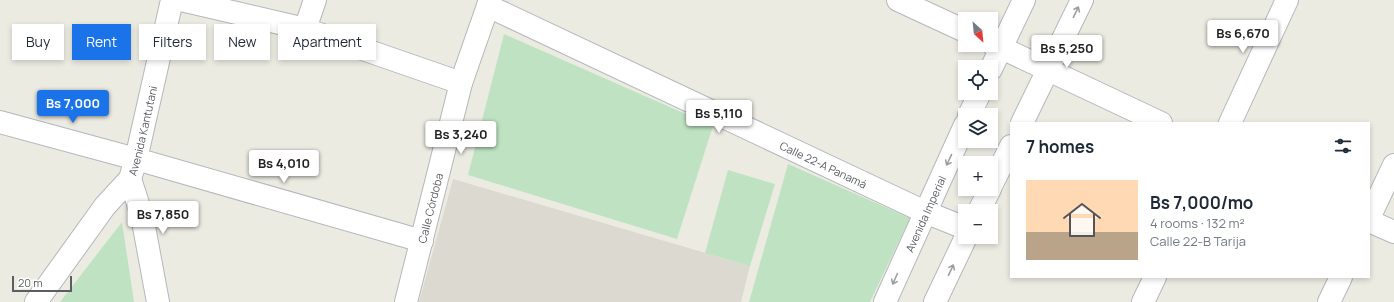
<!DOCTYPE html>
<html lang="en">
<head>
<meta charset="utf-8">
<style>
	body { margin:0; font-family:Manrope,sans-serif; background:#f6f6f7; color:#1f2937; height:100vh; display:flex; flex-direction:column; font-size:15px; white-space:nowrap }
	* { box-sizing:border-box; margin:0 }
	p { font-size:13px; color:#747a83 }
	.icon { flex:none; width:22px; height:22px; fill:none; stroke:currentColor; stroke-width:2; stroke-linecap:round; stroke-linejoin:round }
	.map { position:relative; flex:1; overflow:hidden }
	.details { position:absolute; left:1010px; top:122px; width:360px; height:156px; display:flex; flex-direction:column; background:#fff; border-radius:0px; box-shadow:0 2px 6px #0003 }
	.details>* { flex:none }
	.hud { position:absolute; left:12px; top:24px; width:380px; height:36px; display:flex; gap:8px }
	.needle { width:26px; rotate:153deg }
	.controls { position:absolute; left:958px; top:12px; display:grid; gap:8px }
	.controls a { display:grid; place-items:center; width:40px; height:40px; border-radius:0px; background:#fff; box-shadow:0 2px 6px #0003; font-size:20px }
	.scale { position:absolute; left:12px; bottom:10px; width:60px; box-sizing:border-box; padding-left:4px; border:2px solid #5a5d62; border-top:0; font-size:11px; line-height:14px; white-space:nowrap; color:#5a5d62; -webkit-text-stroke:3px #fff; paint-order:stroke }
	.price { position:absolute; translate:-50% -34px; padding:0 9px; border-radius:4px; background:#fff; color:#222; font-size:13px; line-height:26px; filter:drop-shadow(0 1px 2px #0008) }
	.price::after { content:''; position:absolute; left:50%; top:24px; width:12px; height:9px; margin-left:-6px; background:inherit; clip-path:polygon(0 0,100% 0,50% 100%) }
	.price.active { background:#1a73e8; color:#fff }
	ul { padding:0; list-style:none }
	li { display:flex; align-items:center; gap:12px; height:100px; padding:0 16px }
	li+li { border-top:1px solid #e0e1e3 }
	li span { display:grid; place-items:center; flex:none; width:112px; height:80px; border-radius:0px; color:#555 }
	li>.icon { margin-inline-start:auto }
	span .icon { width:48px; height:48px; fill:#fffc; stroke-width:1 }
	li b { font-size:17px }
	h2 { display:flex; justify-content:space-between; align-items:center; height:48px; padding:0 16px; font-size:17px }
	.chip { padding:0 14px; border-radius:0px; background:#fff; box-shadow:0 2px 6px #0003; font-size:14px; line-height:36px }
	.chip.active { background:#1a73e8; color:#fff }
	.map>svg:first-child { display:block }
	.education { fill:#dcdad0 }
	.green { fill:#bfe3c2 }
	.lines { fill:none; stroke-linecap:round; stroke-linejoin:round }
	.minor-casing { stroke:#b4b7bc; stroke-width:24 }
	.minor { stroke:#fff; stroke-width:22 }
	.oneway { stroke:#9c9ea1 }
	.labels { text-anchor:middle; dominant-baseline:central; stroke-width:4; stroke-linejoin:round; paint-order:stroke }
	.street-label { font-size:11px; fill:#5a5d62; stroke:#fff }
</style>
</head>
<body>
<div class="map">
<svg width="1394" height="302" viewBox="0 0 1394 302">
	<rect width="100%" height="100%" fill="#ecebe2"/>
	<path class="education" d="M453,179L750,266L741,302H419Z"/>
	<g class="green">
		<path d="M504,34L713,126L677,239L468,175Z"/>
		<path d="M788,164L910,218L870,302H749Z"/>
		<path d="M728,170L775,184L750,266L705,253Z"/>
		<path d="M122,222L134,302H60Z"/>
	</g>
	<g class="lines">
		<g class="minor-casing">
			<g id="minor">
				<path d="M181,0L305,29L461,83"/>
				<path d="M898,0L965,31"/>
				<path id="s1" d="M488,6L925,212L965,228"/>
				<path d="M305,29L315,0"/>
				<path d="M991,43L1161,123"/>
				<path d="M991,69L1024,0"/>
				<path d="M969,115L980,93"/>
				<path d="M0,122L136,159L422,241"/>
				<path d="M1022,123L1082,0"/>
				<path d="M1230,123L1287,0"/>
				<path d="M130,179L142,216L158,302"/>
				<path d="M991,186L1011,146"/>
				<path d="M979,211L990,189"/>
				<path d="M1369,218L1394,165"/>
				<path d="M1369,221L1394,232"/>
				<path id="s2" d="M36,302L105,206L130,179L136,159L172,0"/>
				<path id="s3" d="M406,302L461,83L490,0"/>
				<path id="s4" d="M885,302L965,125"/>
				<path d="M935,302L966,237"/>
				<path d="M1143,302L1155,277"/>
				<path d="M1329,302L1341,277"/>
			</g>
		</g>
		<use href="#minor" class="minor"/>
	</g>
	<defs><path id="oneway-shaft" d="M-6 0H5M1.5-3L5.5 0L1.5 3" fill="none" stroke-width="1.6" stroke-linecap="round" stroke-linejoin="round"/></defs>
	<g class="oneway">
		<use href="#oneway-shaft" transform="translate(1076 12) rotate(-64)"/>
		<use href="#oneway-shaft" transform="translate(949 160) rotate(115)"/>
		<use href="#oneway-shaft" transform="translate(951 270) rotate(-65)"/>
		<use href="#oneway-shaft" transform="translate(895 279) rotate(114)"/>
	</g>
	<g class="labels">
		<g class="street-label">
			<text stroke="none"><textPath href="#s2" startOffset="205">Avenida Kantutani</textPath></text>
			<text stroke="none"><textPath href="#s1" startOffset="371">Calle 22-A Panamá</textPath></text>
			<text stroke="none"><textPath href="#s3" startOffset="97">Calle Córdoba</textPath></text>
			<text stroke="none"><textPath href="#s4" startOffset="97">Avenida Imperial</textPath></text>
		</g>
	</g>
</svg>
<div class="controls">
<a><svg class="needle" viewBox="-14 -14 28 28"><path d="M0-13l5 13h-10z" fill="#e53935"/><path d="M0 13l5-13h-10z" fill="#747a83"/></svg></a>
<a><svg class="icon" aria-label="locate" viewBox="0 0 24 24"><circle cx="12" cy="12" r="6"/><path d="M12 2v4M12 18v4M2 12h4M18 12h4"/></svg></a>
<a><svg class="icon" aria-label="layers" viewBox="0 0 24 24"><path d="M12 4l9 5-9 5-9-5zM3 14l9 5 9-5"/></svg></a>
<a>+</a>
<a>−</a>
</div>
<div class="scale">20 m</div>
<b class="price" style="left:1243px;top:54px">Bs 6,670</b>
<b class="price" style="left:1067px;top:69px">Bs 5,250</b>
<b class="price active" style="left:73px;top:124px">Bs 7,000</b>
<b class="price" style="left:719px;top:134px">Bs 5,110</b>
<b class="price" style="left:461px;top:155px">Bs 3,240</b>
<b class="price" style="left:284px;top:184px">Bs 4,010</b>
<b class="price" style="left:163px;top:235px">Bs 7,850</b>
<div class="hud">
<a class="chip">Buy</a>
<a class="chip active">Rent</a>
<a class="chip">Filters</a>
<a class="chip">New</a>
<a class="chip">Apartment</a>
</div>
<section class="details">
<h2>7 homes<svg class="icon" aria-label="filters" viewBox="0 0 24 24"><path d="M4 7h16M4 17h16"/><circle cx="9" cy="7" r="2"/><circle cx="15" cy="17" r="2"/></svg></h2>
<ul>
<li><span style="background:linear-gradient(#ffd9b3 65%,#b9a48a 0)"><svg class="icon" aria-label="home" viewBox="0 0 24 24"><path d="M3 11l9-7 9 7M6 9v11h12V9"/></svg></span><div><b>Bs 7,000/mo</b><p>4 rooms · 132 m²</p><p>Calle 22-B Tarija</p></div></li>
</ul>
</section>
</div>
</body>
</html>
